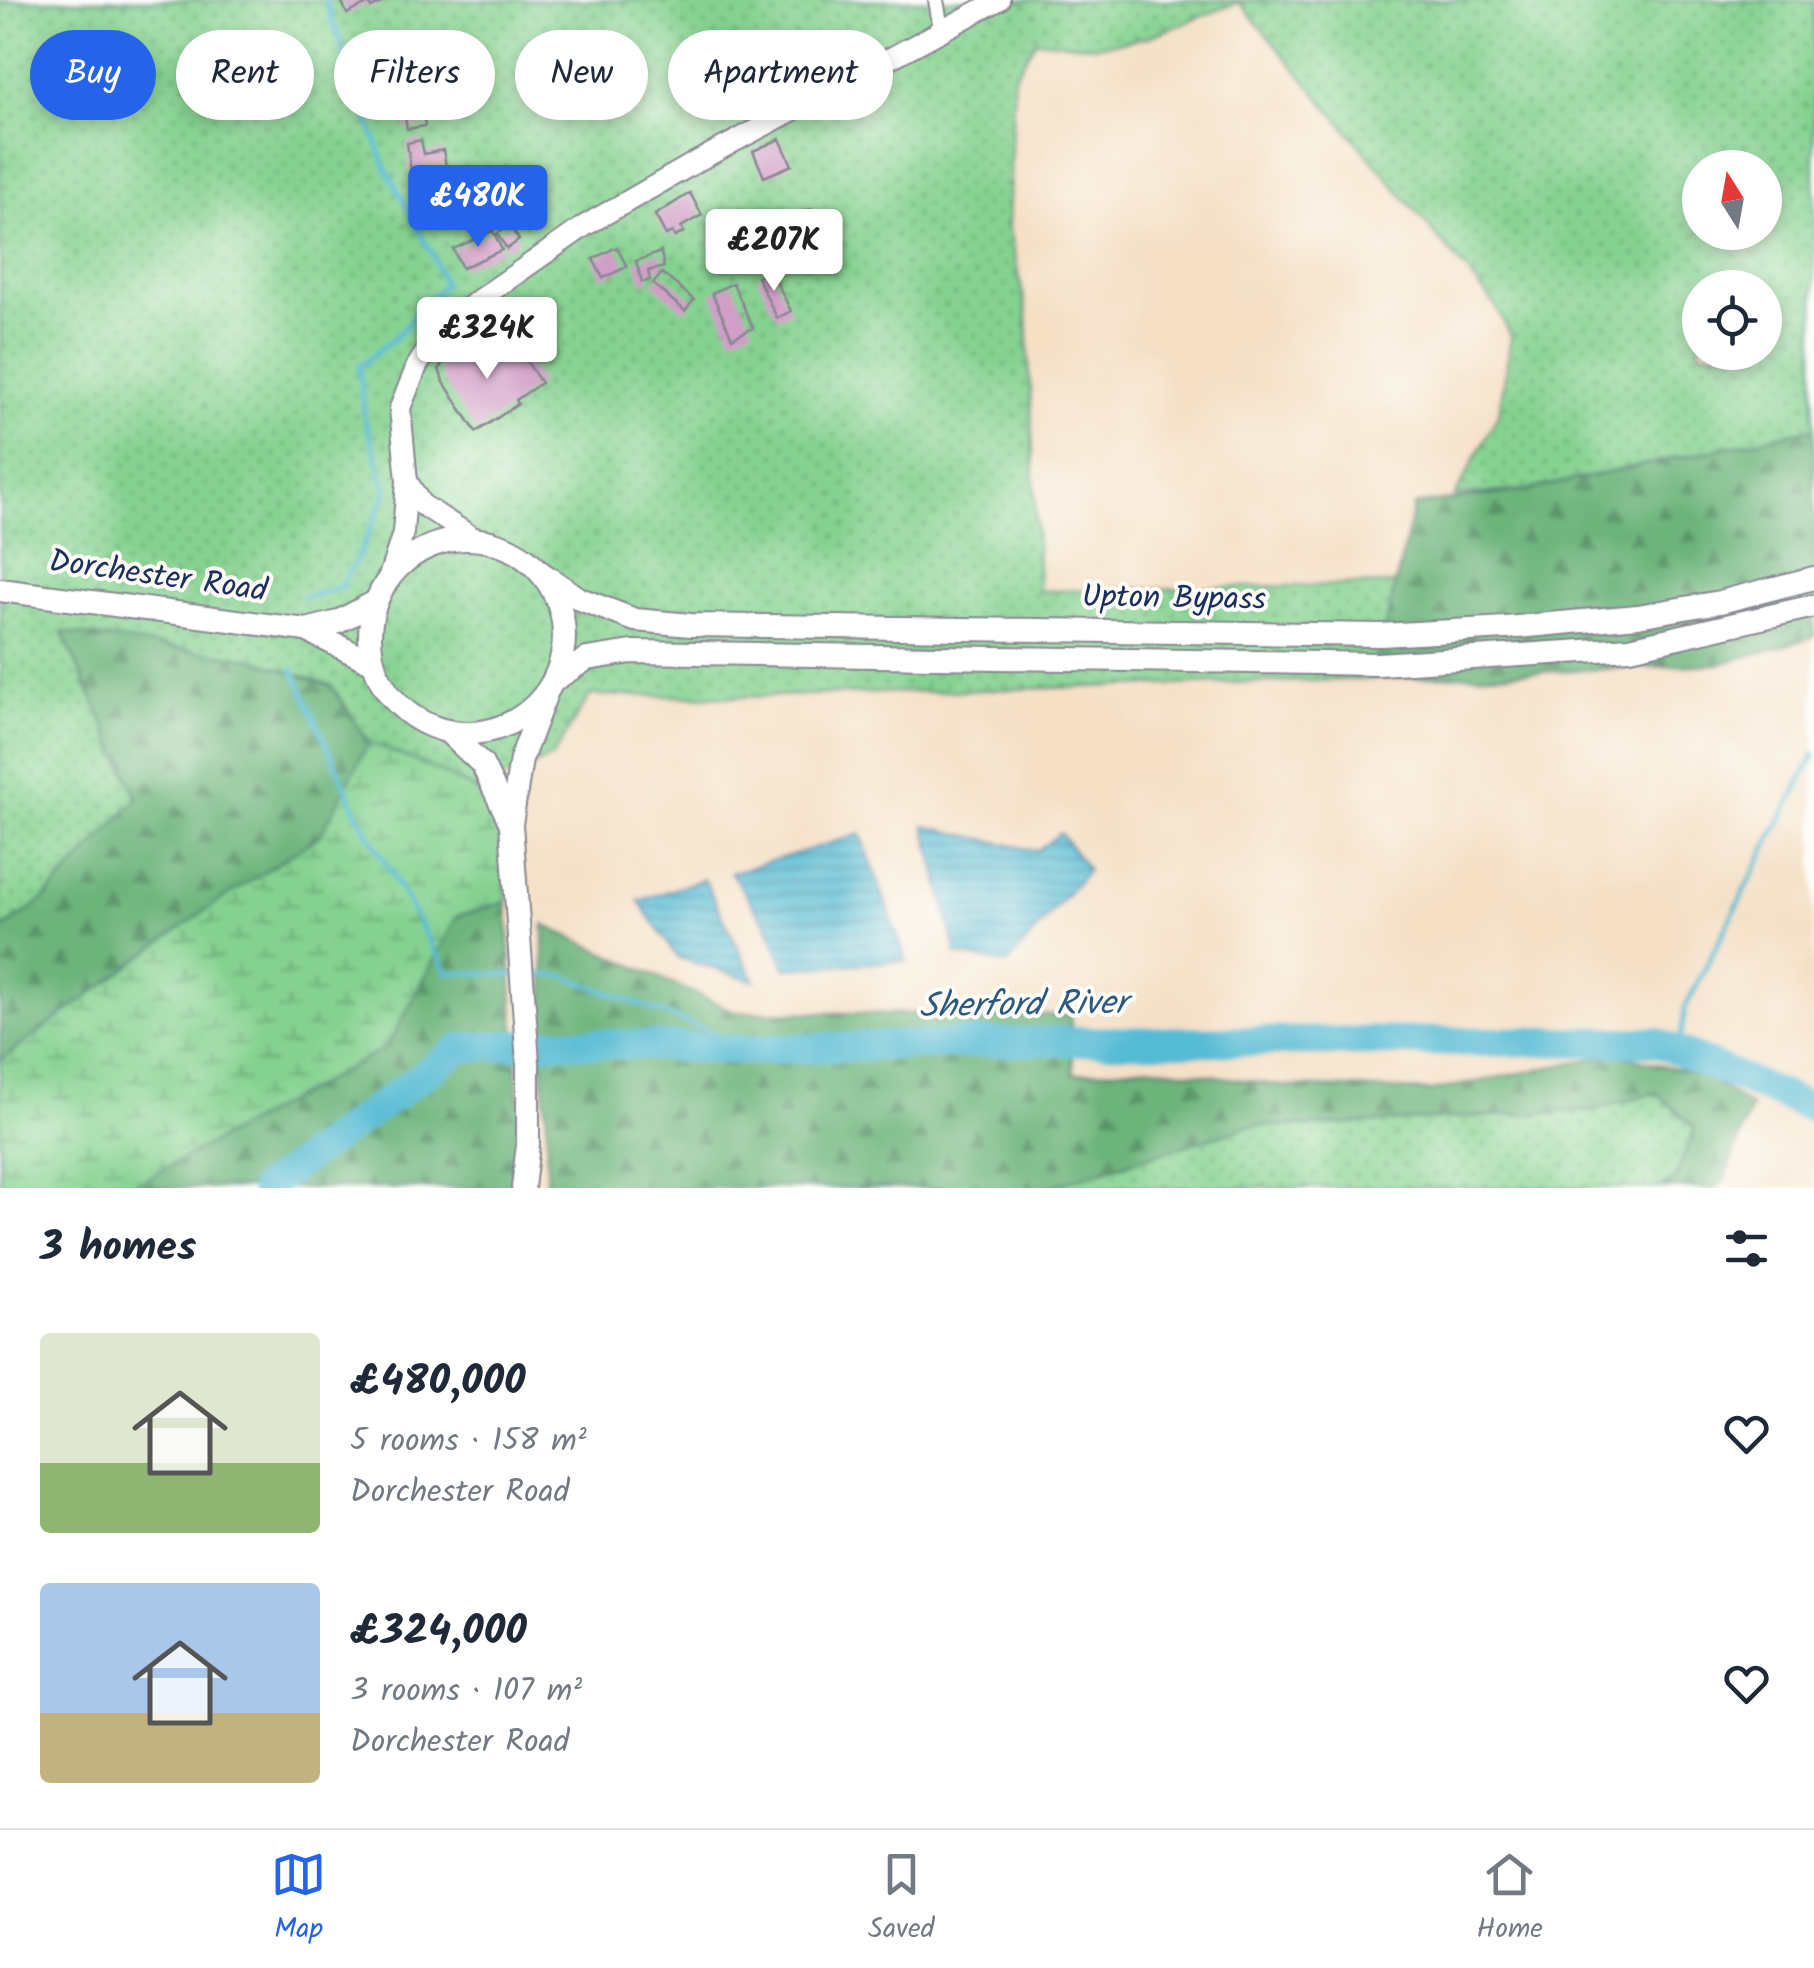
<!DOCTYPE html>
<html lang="en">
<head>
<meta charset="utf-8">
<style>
	body { margin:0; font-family:Kalam,sans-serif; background:#f2f2f3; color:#1f2937; height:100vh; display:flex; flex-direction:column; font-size:38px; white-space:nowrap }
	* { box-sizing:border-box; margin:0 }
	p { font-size:32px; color:#747a83 }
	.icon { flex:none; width:55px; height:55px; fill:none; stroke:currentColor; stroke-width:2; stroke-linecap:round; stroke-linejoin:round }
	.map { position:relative; height:1188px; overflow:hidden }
	.sheet { display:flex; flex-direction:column; background:#fff; flex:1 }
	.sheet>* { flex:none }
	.banner { position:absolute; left:30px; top:30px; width:1000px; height:90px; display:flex; gap:20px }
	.needle { width:65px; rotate:349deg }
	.buttons { position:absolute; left:1682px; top:150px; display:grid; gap:20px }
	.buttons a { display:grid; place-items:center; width:100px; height:100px; border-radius:50%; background:#fff; box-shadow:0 5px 15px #0003; font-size:50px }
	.price { position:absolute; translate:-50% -85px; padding:0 22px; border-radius:10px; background:#fff; color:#222; font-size:32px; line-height:65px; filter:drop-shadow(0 2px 5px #0008) }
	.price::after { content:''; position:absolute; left:50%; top:60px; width:30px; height:22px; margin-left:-15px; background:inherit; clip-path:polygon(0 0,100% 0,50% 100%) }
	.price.on { background:#2563eb; color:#fff }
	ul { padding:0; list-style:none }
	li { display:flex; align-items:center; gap:30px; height:250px; padding:0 40px }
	li span { display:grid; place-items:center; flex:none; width:280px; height:200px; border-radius:10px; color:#555 }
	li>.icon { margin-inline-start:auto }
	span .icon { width:120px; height:120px; fill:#fffc; stroke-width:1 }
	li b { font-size:42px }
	h2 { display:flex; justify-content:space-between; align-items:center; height:120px; padding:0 40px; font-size:42px }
	.pill { padding:0 35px; border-radius:45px; background:#fff; box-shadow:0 5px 15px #0003; font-size:35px; line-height:90px }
	.pill.on { background:#2563eb; color:#fff }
	.dock { display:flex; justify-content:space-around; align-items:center; height:140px; border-top:2px solid #e0e1e3; background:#fff; font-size:28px; color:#747a83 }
	.dock a { display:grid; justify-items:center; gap:5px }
	.dock .on { color:#2563eb }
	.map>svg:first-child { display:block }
	.grass { fill:url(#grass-dots); stroke:#508077; stroke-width:2.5; fill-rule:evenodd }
	.forest { fill:url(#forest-firs); stroke:#44726c; stroke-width:2.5 }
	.wetland { fill:url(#wetland-marsh); stroke:#508077; stroke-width:2.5 }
	.water { fill:url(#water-rules); stroke:#387599; stroke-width:2.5 }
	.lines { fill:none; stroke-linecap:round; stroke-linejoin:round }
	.stream { stroke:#56bbd4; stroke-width:5 }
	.river { stroke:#56bbd4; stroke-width:30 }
	.building { fill:#d29dc8 }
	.minor-casing { stroke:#888892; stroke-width:18 }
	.secondary-casing { stroke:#888892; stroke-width:24 }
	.primary-casing { stroke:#888892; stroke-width:26 }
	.trunk-casing { stroke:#888892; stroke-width:26 }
	.minor { stroke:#fff; stroke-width:14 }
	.secondary { stroke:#fff; stroke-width:20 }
	.primary { stroke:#fff; stroke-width:22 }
	.trunk { stroke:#fff; stroke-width:22 }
	.labels { text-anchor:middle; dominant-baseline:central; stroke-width:8; stroke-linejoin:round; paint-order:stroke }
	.street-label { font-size:32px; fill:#1b2f5e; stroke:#fdfcf7 }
	.water-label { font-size:35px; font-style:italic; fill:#2d5981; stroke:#fdfcf7 }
</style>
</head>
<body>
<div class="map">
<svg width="1814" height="1188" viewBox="0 0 1814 1188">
	<defs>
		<pattern id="grass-dots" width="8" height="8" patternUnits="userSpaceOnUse" patternTransform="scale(2.5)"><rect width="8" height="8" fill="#85d290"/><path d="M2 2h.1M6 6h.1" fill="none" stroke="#6cab79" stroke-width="1.8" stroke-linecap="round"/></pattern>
		<pattern id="forest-firs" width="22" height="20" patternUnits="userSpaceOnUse" patternTransform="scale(2.5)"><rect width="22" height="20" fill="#6cb47a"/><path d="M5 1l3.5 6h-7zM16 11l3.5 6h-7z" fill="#589367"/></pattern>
		<pattern id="wetland-marsh" width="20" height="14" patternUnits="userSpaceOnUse" patternTransform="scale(2.5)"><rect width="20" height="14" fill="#85d290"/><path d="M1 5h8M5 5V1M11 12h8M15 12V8" fill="none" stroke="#6cab79"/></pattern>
		<pattern id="water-rules" width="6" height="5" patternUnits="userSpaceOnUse" patternTransform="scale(2.5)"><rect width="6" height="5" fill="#56bbd4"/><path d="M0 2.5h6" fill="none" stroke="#4698af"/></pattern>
	</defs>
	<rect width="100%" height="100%" fill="#fdfcf7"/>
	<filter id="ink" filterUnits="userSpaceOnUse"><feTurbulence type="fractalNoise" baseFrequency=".01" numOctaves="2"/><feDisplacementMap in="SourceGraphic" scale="20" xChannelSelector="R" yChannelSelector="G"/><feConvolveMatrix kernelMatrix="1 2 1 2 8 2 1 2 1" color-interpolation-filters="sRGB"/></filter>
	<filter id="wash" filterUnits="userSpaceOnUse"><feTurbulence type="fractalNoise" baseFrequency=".0048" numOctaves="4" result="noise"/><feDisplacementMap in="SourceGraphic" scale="40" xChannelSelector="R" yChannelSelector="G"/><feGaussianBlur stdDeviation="2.25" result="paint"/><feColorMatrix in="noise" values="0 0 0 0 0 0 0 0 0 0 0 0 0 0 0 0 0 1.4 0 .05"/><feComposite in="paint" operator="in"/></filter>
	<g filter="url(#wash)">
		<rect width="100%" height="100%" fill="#f5e0c6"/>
		<g class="grass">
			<path d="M0,0H1814V428L1528,490L1455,496L1499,413L1511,336L1495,305L1239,2L1148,37L1094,46L1036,40L1014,76L1008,226L1027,313L1039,591L1396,584L1373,679L737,697L590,695L552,757L477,790L369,742L331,685L252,659L63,633L138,798L43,900L0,931ZM1700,168H1765V232H1700ZM1700,288H1765V352H1700Z"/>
			<path d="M1656,1092L1695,1128L1675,1179L1662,1188H1045L1250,1125L1313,1126L1594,1110Z"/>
		</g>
		<g class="forest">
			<path d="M1814,428V637L1720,664L1373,679L1414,505L1528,490Z"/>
			<path d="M62,632L252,659L331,686L369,742L321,835L207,909L0,1061V931L43,900L138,798Z"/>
			<path d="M507,902L520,1112L514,1188H129L387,1047L457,916Z"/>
			<path d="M544,925L735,1012L1070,1015L1074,1074L1149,1066L1283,1086L1431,1091L1616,1054L1705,1076L1751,1107L1724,1180L1716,1188H1662L1675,1179L1695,1128L1656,1092L1594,1110L1313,1126H1250L1045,1188H546L547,1125L539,1029L544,999Z"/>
		</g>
		<path class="wetland" d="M369,742C395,753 484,786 495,808C506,830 505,877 507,902L457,916L387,1047L129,1188H0V1061L207,909L321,835Z"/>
		<g class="water">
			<path d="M925,826L1037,851L1060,833L1088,870L1008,964L957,955Z"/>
			<path d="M861,834L907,961L785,968L767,925L731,873Z"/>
			<path d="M704,879L755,981L678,958L639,901Z"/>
		</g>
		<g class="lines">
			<g class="stream">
				<path d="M303,598L340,587L360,553L387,491L365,420L359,367L397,336L444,284L432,254L386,168L325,0"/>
				<path d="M293,669L359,816L447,972L514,975"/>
				<path d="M530,975L565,976L716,1034L745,1050"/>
				<path d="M1679,1052L1685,1008L1814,755"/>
			</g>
			<path class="river" d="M265,1188L461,1048L565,1042L745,1050L1057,1041L1656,1042L1814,1109"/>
		</g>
		<g id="blocks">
			<g class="building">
				<path d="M341,0H388L371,8L369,3L347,14Z"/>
				<path d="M422,108L425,126L407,129L404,112Z"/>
				<path d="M780,139L792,165L764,177L753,151Z"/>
				<path d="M421,140L424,154L443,150L447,171L412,178L407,143Z"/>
				<path d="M496,168L529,212L511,226L479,181Z"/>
				<path d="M450,187L460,207L424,223L414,203Z"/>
				<path d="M690,193L702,215L681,227L684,232L675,237L672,232L666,235L655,215Z"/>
				<path d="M811,209L828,251L814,257L796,214Z"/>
				<path d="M509,225L519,240L507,249L497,234Z"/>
				<path d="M493,231L502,250L462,268L453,249Z"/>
				<path d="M617,247L627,267L603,278L593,259Z"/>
				<path d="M661,252L664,267L648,271L650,280L642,282L636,261Z"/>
				<path d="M771,271L791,311L777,318L757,277Z"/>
				<path d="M662,273L694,300L685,311L653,284Z"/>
				<path d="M733,283L753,328L732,338L712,293Z"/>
				<path d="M474,338L490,361L515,344L541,383L516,400L518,404L476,432L443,381L439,369L446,357Z"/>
			</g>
		</g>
	</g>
	<g filter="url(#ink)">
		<use href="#blocks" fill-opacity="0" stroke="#888892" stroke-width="2.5"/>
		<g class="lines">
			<g class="minor-casing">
				<path id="minor" d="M936,0L941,29"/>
			</g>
			<g class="secondary-casing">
				<g id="secondary">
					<path d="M407,481L421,504L475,539"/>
					<path d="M389,577L403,533L407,481L400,408L417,366L435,338L477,301L586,225L696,162L999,0"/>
				</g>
			</g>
			<g class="primary-casing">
				<g id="primary">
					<path d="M447,731L482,764L511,824"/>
					<path d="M523,1188L528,1144V1063L511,824L521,759L545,696"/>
				</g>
			</g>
			<g class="trunk-casing">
				<g id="trunk">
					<circle cx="467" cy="636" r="97"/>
					<path d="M540,572L580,599L635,620L691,625L1381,635L1506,628L1638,616L1720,602L1814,578"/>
					<path d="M0,590L306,630L373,663"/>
					<path d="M306,630L338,622L375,602"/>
					<path d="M554,680L587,659L632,652L1379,664L1630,648L1814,606"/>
				</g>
			</g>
			<use href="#minor" class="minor"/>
			<use href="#secondary" class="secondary"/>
			<use href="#primary" class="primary"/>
			<use href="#trunk" class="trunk"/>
		</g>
	</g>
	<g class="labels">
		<g class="street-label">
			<text transform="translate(158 577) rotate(8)">Dorchester Road</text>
			<text transform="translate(1174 599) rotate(1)">Upton Bypass</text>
		</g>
		<g class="water-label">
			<text transform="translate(1023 1006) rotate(-1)">Sherford River</text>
		</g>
	</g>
</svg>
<div class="buttons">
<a><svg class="needle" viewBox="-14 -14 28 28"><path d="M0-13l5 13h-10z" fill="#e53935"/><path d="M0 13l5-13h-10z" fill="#747a83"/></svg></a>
<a><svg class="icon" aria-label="locate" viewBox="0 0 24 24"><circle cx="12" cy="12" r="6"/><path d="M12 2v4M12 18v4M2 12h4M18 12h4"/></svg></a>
</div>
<b class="price on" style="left:478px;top:250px">£480K</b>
<b class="price" style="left:774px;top:294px">£207K</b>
<b class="price" style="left:487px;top:382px">£324K</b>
<div class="banner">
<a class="pill on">Buy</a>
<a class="pill">Rent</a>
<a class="pill">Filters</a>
<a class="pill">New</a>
<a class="pill">Apartment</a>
</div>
</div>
<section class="sheet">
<h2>3 homes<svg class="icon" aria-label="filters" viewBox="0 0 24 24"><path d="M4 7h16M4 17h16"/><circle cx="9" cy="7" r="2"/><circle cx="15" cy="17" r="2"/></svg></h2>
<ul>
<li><span style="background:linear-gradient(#dfe7d0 65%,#8fb573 0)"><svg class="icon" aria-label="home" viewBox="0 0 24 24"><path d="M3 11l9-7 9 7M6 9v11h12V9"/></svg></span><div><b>£480,000</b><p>5 rooms · 158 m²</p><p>Dorchester Road</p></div><svg class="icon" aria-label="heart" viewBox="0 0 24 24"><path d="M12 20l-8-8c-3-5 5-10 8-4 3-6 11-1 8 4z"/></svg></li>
<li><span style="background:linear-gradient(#a9c7e8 65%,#c2b280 0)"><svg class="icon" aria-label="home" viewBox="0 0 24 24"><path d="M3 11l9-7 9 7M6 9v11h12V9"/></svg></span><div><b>£324,000</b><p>3 rooms · 107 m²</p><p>Dorchester Road</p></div><svg class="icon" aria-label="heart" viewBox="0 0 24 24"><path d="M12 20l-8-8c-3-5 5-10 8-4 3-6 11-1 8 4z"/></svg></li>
</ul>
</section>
<nav class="dock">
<a class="on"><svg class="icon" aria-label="map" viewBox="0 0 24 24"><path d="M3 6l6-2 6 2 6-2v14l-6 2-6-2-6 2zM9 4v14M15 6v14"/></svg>Map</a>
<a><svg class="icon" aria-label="saved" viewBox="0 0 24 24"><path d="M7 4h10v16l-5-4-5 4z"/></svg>Saved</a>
<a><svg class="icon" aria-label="home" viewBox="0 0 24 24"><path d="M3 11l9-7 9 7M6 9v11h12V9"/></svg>Home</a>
</nav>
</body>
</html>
